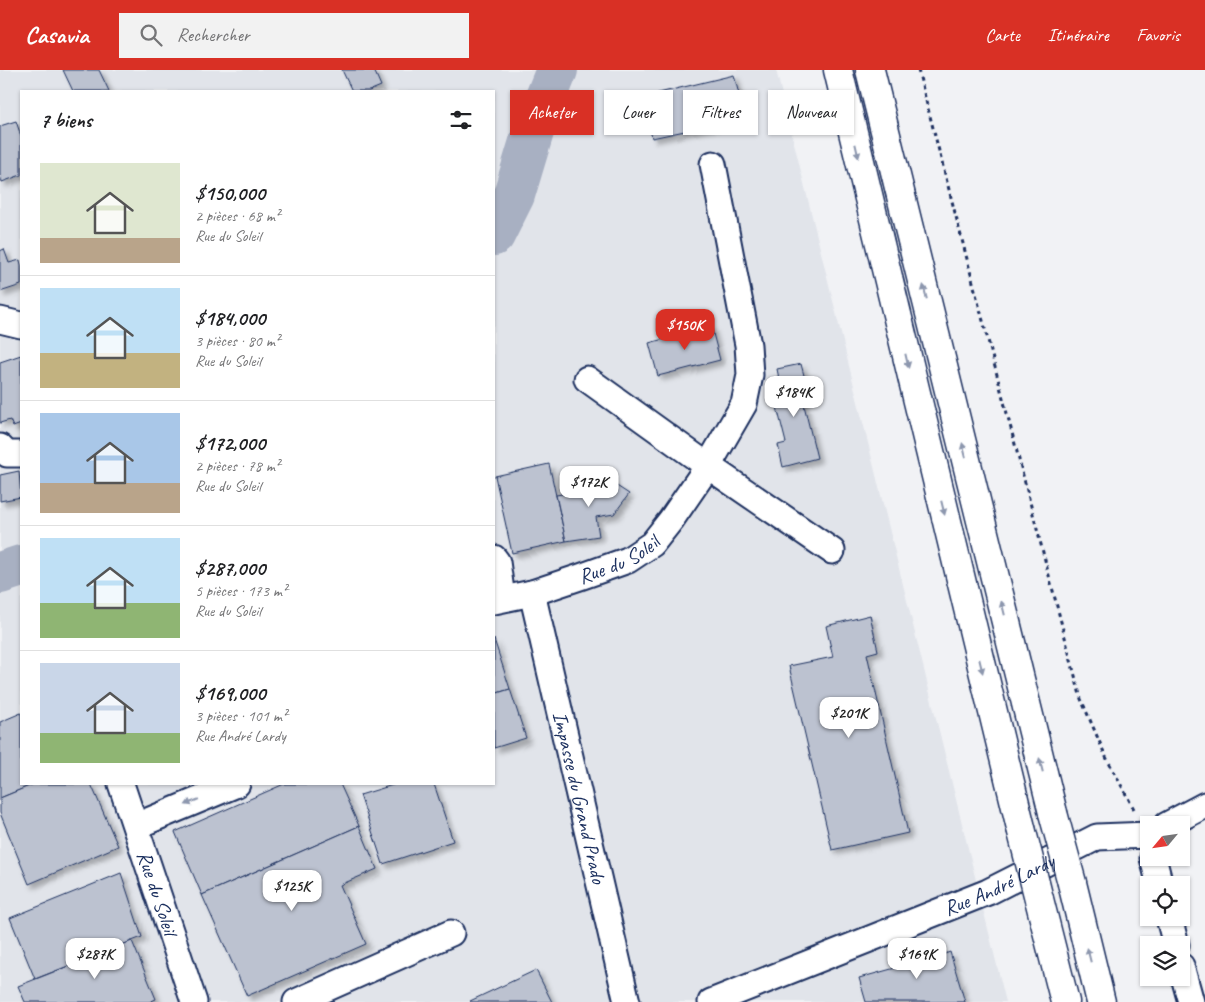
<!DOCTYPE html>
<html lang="fr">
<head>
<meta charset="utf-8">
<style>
	body { margin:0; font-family:Caveat,sans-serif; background:#f2f2f2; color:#202124; height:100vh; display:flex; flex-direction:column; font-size:19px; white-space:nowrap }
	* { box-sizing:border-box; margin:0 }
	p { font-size:16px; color:#757577 }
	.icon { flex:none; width:28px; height:28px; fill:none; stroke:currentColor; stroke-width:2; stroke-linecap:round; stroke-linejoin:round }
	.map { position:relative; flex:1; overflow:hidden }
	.panel { position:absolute; left:20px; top:20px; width:475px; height:695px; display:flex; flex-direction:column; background:#fff; border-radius:0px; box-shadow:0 1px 4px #0004 }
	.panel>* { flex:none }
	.guide { position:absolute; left:510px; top:20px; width:475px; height:45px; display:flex; gap:10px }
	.needle { width:32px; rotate:241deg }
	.fabs { position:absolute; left:1140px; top:746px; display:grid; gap:10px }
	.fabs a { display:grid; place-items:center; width:50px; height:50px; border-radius:0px; background:#fff; box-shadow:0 1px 4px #0004; font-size:25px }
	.price { position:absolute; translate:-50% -42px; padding:0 11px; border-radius:10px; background:#fff; color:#222; font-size:16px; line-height:32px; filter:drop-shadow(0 1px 2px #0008) }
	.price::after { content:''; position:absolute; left:50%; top:30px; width:15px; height:11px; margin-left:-8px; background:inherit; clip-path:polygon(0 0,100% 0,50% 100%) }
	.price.on { background:#d93025; color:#fff }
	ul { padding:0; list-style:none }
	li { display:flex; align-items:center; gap:15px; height:125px; padding:0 20px }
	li+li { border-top:1px solid #e0e0e0 }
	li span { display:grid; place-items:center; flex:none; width:140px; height:100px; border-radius:0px; color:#555 }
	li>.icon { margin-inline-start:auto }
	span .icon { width:60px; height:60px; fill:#fffc; stroke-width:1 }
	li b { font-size:21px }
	h2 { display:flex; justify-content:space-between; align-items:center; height:60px; padding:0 20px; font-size:21px }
	.pill { padding:0 18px; border-radius:0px; background:#fff; box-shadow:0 1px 4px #0004; font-size:18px; line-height:45px }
	.pill.on { background:#d93025; color:#fff }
	header { display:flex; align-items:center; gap:30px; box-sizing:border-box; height:70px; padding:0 25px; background:#d93025; color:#fff }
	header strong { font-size:24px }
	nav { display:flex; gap:28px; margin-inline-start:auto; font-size:18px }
	.search { width:350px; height:45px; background:#f2f2f2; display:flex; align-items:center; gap:12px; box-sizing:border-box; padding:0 18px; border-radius:0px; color:#757577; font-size:19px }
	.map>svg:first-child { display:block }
	.built { fill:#e1e4ea; fill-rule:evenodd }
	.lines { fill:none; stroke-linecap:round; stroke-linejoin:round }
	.river { stroke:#a8b0c2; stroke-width:42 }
	.building { fill:#bcc2d0; stroke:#1b2f5e; filter:url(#shadow) }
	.minor-casing { stroke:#1b2f5e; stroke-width:29 }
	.highway-casing { stroke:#1b2f5e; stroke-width:31 }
	.path { stroke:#1b2f5e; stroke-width:3; stroke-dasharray:4 4; stroke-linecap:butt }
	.minor { stroke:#fff; stroke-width:25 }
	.highway { stroke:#fff; stroke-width:28 }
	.highway-bridge-casing { stroke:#1b2f5e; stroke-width:31; stroke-linecap:butt }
	.highway-bridge { stroke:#fff; stroke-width:28 }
	.oneway { fill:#8d97ae }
	.labels { text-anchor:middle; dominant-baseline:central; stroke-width:4; stroke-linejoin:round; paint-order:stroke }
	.street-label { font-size:21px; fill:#1b2f5e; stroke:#fff }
</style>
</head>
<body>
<header>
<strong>Casavia</strong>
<div class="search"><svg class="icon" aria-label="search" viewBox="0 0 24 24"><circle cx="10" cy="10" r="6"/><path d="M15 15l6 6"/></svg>Rechercher</div>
<nav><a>Carte</a><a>Itinéraire</a><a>Favoris</a></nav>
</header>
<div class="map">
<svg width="1205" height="932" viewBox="0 0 1205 932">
	<defs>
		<filter id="shadow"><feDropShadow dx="4.5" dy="4.5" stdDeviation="2.5" flood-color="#0004"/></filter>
	</defs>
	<rect width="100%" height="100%" fill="#f1f2f5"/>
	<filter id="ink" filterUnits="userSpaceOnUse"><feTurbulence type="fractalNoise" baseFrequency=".02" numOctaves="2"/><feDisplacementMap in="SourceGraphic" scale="10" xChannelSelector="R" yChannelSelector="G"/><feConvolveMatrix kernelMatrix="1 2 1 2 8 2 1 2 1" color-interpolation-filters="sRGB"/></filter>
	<g filter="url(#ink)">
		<path class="built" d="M0,0H776L1006,932H0ZM21,21H494V714H21Z"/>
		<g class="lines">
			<g class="river">
				<path d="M494,165L514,125L535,55L557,0"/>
				<path d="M0,503L21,496"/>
			</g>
		</g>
		<g class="building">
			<path d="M63,0H99L109,21H73Z"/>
			<path d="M342,0H374L381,16L369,21H352Z"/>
			<path d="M734,5L745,48L652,68L642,27Z"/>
			<path d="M16,51L21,66V105L2,112L0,105V56Z"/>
			<path d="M4,179L9,193L20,190L21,195V215L0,222V181Z"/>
			<path d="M711,256L720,290L658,306L649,273Z"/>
			<path d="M21,285V354L13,357L10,350L0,353V292Z"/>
			<path d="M801,294L807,317L800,319L817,388L783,397L778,375L786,373L774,325L782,323L777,299Z"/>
			<path d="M549,394L566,471L512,483L495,406Z"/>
			<path d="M19,401L21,427L0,431V405Z"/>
			<path d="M600,405L629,424L614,444L596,447L599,466L566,471L556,425L588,420Z"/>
			<path d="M870,545L878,581L867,584L908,763L832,780L789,596L833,587L826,556Z"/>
			<path d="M494,569L510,619L494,624Z"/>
			<path d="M510,619L526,668L494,678V624Z"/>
			<path d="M21,643V714H34L0,728V652Z"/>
			<path d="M34,714H91L118,776L29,814L0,743V728Z"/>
			<path d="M284,714H340L359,756L202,825L175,762Z"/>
			<path d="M396,714H434L453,771L383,794L360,725Z"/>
			<path d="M359,756L377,799L340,815L366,874L247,926L202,825Z"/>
			<path d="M121,803L142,867L35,909L10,848Z"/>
			<path d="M937,870L942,885L950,882L965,932H866L859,908L924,890L920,874Z"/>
			<path d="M132,871L156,929L149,932H25L18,916Z"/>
			<path d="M536,900L552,932H471L470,931Z"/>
		</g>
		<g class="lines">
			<g class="minor-casing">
				<g id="minor">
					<path d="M0,250L21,255"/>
					<path d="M587,309L708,396L832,481"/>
					<path d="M0,377L7,384H21"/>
					<path d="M494,488L497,492L502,528"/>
					<path id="s1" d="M532,523L627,932"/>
					<path id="s2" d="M494,531L532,523L580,507L628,490L652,474L671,450L708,396L744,334L750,305L748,275L713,94"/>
					<path id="s3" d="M121,714L194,932"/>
					<path d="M1167,755L1205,735"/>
					<path d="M136,756L237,714"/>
					<path d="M1153,788L1160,815"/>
					<path d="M1169,848L1176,875"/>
					<path d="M1181,896L1191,932"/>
					<path d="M296,932L451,863"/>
					<path id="s4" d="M711,932L988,822L1097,767L1149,765"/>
				</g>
			</g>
			<g class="highway-casing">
				<g id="highway">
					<path d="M838,0L1021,758"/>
					<path d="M870,0L1053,743"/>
					<path d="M1072,813L1101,932"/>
					<path d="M1039,829L1065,932"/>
				</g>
			</g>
			<path class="path" d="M918,0L1081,629L1106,687L1135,741"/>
			<use href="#minor" class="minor"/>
			<use href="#highway" class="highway"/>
			<g class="highway-bridge-casing">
				<g id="highway-bridge">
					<path d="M1053,743L1072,813"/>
					<path d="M1021,758L1039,829"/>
				</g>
			</g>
			<use href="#highway-bridge" class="highway-bridge"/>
		</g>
		<defs><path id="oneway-solid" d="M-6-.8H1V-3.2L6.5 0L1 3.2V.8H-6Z" transform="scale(1.25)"/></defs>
		<g class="oneway">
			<use href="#oneway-solid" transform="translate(857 81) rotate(77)"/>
			<use href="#oneway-solid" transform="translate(925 222) rotate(-104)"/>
			<use href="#oneway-solid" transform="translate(907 291) rotate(77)"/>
			<use href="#oneway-solid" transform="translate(964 380) rotate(-104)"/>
			<use href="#oneway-solid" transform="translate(943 438) rotate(76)"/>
			<use href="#oneway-solid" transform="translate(1003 538) rotate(-104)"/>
			<use href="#oneway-solid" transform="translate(981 596) rotate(76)"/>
			<use href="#oneway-solid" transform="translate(1041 695) rotate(-104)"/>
			<use href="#oneway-solid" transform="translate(192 732) rotate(157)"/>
			<use href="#oneway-solid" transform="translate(1089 885) rotate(-104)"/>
		</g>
	</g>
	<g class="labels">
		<g class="street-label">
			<text stroke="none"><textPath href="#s2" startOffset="132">Rue du Soleil</textPath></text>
			<text stroke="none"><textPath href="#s1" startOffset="210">Impasse du Grand Prado</textPath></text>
			<text stroke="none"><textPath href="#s4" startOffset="311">Rue André Lardy</textPath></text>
			<text stroke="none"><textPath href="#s3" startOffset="115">Rue du Soleil</textPath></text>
		</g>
	</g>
</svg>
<div class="fabs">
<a><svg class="needle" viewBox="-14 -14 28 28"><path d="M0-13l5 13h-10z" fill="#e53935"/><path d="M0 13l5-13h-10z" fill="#757577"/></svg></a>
<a><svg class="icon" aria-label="locate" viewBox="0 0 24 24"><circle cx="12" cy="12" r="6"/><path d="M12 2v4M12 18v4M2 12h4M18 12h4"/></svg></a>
<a><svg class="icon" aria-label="layers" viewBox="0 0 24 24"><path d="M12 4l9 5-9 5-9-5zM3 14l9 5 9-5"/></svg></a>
</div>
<b class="price on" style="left:685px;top:281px">$150K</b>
<b class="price" style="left:794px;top:348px">$184K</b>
<b class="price" style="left:589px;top:438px">$172K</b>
<b class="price" style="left:849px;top:669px">$201K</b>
<b class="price" style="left:292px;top:842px">$125K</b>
<b class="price" style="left:95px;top:910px">$287K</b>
<b class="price" style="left:917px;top:910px">$169K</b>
<div class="guide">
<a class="pill on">Acheter</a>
<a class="pill">Louer</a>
<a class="pill">Filtres</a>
<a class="pill">Nouveau</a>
</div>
<section class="panel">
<h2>7 biens<svg class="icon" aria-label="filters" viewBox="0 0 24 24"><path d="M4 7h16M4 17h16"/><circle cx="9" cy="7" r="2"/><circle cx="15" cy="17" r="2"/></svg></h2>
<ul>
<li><span style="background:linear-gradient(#dfe7d0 75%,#b9a48a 0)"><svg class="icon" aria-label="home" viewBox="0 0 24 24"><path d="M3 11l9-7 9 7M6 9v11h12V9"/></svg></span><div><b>$150,000</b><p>2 pièces · 68 m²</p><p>Rue du Soleil</p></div></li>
<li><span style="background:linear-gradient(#bfe0f5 65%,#c2b280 0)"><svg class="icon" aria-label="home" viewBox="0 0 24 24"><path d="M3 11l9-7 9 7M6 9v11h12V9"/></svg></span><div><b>$184,000</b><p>3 pièces · 80 m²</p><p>Rue du Soleil</p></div></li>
<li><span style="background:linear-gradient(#a9c7e8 70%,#b9a48a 0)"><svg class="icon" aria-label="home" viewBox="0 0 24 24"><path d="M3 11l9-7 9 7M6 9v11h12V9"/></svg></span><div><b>$172,000</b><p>2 pièces · 78 m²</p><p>Rue du Soleil</p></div></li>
<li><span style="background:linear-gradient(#bfe0f5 65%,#8fb573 0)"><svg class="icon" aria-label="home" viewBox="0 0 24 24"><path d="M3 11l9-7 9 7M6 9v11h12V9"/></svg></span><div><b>$287,000</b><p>5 pièces · 173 m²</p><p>Rue du Soleil</p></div></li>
<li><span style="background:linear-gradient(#c9d6e8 70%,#8fb573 0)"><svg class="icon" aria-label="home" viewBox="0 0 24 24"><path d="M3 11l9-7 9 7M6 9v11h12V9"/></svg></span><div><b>$169,000</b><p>3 pièces · 101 m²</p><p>Rue André Lardy</p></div></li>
</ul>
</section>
</div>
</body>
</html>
